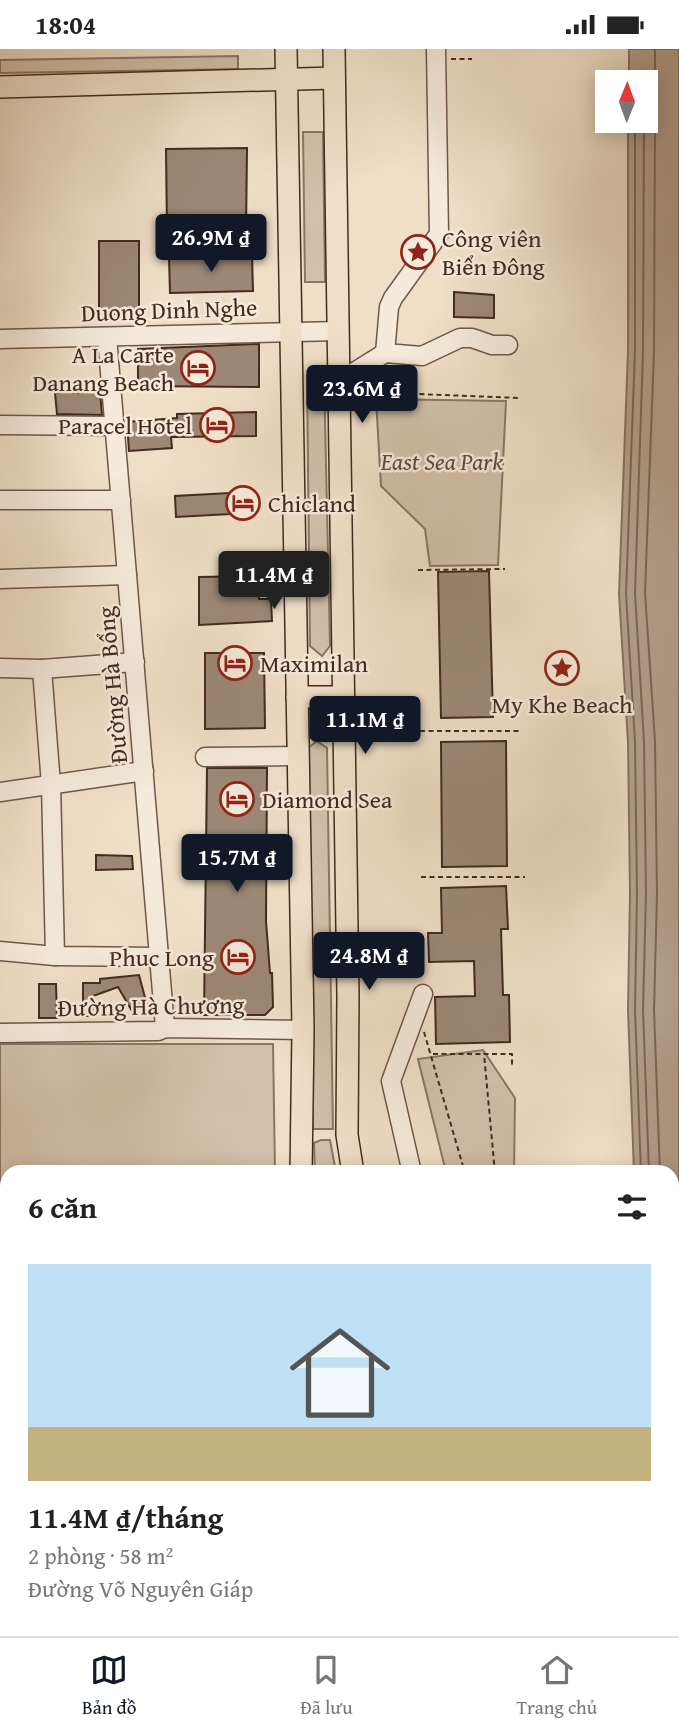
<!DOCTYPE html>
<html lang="vi">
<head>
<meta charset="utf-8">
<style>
	body { margin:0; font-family:"Gentium Book Plus",serif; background:#f2f2f2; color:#222; height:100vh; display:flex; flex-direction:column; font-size:26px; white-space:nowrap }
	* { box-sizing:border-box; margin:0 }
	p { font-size:23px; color:#767676 }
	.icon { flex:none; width:38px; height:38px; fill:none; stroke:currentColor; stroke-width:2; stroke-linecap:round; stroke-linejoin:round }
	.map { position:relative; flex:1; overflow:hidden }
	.sheet { position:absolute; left:0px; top:1116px; width:679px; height:471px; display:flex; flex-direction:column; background:#fff; border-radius:21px 21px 0 0; box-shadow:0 4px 18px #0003 }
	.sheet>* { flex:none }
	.needle { width:46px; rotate:1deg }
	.fabs { position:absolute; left:595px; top:21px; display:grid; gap:14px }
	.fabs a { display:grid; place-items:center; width:63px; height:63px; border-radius:0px; background:#fff; box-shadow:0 4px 18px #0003; font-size:35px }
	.price { position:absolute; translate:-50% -60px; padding:0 16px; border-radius:7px; background:#111827; color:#fff; font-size:23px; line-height:46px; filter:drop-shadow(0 2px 4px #0008) }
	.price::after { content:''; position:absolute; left:50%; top:42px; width:21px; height:16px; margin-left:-10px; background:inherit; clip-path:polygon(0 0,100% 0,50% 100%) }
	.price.on { background:#222; color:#fff }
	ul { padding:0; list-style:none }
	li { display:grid; align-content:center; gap:14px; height:371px; padding:0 28px }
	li+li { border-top:2px solid #e0e0e0 }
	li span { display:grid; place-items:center; height:217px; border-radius:0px; color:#555 }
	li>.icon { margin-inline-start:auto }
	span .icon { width:126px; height:126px; fill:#fffc; stroke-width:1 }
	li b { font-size:30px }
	h2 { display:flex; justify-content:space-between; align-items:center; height:84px; padding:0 28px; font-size:30px }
	.status { display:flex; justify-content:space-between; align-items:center; height:49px; padding:0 35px; background:#fff; direction:ltr }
	.status svg { height:19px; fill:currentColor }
	.tab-bar { display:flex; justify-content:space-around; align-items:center; height:98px; border-top:2px solid #e0e0e0; background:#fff; font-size:19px; color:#767676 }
	.tab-bar a { display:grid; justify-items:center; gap:4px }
	.tab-bar .on { color:#111827 }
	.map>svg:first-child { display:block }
	.green { fill:#d2c0aa; stroke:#8b7564; stroke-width:2 }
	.water { fill:#b5a18e; stroke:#887162; stroke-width:2 }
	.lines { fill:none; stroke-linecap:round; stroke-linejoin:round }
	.shore { stroke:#7c6656; stroke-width:2 }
	.building { fill:#9d8876; stroke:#442a1f; stroke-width:2 }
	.minor-casing { stroke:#6f5749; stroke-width:21 }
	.major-casing { stroke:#442a1f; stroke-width:24 }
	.path { stroke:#442a1f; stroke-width:2; stroke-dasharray:5 3.5; stroke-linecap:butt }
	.minor { stroke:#f5eadb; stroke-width:18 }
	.major { stroke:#efdfc7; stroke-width:21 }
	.labels { text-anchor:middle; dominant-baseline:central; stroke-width:5; stroke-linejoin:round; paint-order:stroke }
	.poi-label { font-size:24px; fill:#442a1f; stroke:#f5eadb; text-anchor:start }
	.street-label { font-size:24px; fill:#442a1f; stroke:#f5eadb }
	.park-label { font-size:24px; font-style:italic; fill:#60483b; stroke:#f5eadb }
</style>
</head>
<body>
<div class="status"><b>18:04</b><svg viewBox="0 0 49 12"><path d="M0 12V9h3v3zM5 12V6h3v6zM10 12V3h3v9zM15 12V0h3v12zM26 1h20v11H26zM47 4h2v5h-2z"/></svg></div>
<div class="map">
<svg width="679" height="1587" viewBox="0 0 679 1587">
	<rect width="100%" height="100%" fill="#efdfc7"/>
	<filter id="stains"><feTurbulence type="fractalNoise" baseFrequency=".00286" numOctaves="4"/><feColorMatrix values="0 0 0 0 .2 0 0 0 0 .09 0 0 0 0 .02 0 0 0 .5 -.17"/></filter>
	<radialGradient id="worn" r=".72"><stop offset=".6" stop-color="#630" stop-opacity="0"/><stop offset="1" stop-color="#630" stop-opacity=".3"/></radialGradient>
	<g class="green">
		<path d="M238,7V20L0,24V11Z"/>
		<path d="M303,83H323L325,233H305Z"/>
		<path d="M316,320L324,325L330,597L322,607L310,597L307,326Z"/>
		<path d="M376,350L506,352L498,516L430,517L425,480L381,437Z"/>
		<path d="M317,692L327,699L333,1080H313L308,699Z"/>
		<path d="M0,995H273L275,1123L7,1124V1182L0,1180Z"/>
		<path d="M483,1001L515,1049L514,1123H446L418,1010Z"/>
		<path d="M321,1091H330L336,1123H315L314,1094Z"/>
	</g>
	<path class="water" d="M629,0H679V1587H660L659,1580H672V1124L634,1123L628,961L630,845L628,693L619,545L628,302V72H646V33H629Z"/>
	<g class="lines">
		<g class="shore">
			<path d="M655,0V36L647,53L653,64L655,74L654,303L645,544L655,692L657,845L654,961L660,1124"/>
			<path d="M635,72V302L626,545L635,693L637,845L635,961L641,1124"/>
			<path d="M644,72L643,303L635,544L644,693L646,845L643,961L649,1124"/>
		</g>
	</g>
	<g class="building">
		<path d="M247,99L246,183H167L166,100Z"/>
		<rect x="99" y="192" width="40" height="73"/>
		<path d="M252,206L253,242L170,244L169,208Z"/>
		<path d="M454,243L494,246V269L454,268Z"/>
		<path d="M259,295V338L138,337V300Z"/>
		<path d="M100,343L102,366L57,365L55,344Z"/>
		<path d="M256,363V387L171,388L172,399L129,402L127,373L177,369V365Z"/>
		<path d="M248,443L249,464L176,468L175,447Z"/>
		<path d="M489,522L493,668L441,669L438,523Z"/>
		<path d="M259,527V550H271L272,572L199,576V528Z"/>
		<path d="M205,604H264L265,679L205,680Z"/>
		<path d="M506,692L507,817L442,818L441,693Z"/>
		<path d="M207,719H267L266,872L270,924H272L273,958L265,966H204Z"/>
		<path d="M96,806L132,807L133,820L96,821Z"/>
		<path d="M506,837L508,880H501L503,946H509L510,993L436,995L435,948L475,947L474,912L429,913L428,884H442L441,839Z"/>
		<path d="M139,926L147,956L132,962L118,938L93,947L92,967H83V934H100V930Z"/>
		<path d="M39,935H56L57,969H39Z"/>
	</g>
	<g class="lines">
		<g class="minor-casing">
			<g id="minor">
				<path d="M107,288L165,979"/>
				<path d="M0,290L339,282"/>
				<path d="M385,304L389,258L393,249L439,185L436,0"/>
				<path d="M340,332L385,304L422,307L460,289H472L492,296H508"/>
				<path d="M0,376L115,377"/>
				<path d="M0,451H121"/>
				<path d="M0,530L127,526"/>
				<path d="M0,619L42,620L135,613"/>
				<path d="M42,620L51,736L55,907"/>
				<path d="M205,708L298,707"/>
				<path d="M0,743L144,722"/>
				<path d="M0,902L55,907L159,908"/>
				<path d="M0,984L158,982L165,979L303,981"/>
				<path d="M412,1124L391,1032L423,945"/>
				<path d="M0,1238H7"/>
				<path d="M7,1449L4,1450L7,1458"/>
				<path d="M81,1580L85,1587"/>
				<path d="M312,1580V1587"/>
				<path d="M525,1580V1587"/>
				<path d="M133,1587L142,1580"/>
			</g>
		</g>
		<g class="major-casing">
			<g id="major">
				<path d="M286,0L303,981L301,1124"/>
				<path d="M334,0L348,948L347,1086L353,1124"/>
				<path d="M0,38L334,29"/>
				<path d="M297,648H343"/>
				<path d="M0,1321L7,1320"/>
				<path d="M0,1360L7,1358"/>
				<path d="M482,1580V1587"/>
				<path d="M500,1580L501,1587"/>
			</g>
		</g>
		<g class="path">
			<path d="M451,10H472"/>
			<path d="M368,347L407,333L417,345L519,349"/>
			<path d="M418,521L505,520"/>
			<path d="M420,682H519"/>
			<path d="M421,828H525"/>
			<path d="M424,983L465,1124"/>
			<path d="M433,1005H483"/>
			<path d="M495,1124L484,1005H512V1019"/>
			<path d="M0,1423L7,1421"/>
		</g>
		<use href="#minor" class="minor"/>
		<use href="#major" class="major"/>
	</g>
	<defs>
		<g id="sight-ring" transform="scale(1.75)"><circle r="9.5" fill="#f5eadb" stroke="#8f2418" stroke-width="1.5"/><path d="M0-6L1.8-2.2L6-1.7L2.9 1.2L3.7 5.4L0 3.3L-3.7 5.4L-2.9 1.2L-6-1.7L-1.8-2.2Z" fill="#8f2418"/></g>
		<g id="hotel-ring" transform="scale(1.75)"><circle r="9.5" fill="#f5eadb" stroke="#8f2418" stroke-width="1.5"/><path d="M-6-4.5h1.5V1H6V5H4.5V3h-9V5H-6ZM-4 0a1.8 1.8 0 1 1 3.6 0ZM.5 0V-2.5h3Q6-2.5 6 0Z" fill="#8f2418"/></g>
	</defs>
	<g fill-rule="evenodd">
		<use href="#sight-ring" x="418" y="203"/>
		<use href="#hotel-ring" x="198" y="319"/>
		<use href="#hotel-ring" x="217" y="376"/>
		<use href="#hotel-ring" x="243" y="454"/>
		<use href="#hotel-ring" x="235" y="614"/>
		<use href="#sight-ring" x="562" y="619"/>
		<use href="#hotel-ring" x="237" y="750"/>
		<use href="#hotel-ring" x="238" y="908"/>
	</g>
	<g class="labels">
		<g class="poi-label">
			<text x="442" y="189">Công viên<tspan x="442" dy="28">Biển Đông</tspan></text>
			<text x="174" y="305" text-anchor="end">A La Carte<tspan x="174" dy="28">Danang Beach</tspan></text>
			<text x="192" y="376" text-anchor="end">Paracel Hotel</text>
			<text x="268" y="454">Chicland</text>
			<text x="260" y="614">Maximilan</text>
			<text x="562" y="655" text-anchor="middle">My Khe Beach</text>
			<text x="262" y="750">Diamond Sea</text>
			<text x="214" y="908" text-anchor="end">Phuc Long</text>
		</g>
		<g class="street-label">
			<text transform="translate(169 261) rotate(-2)">Duong Dinh Nghe</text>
			<text transform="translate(112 636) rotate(-95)">Đường Hà Bổng</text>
			<text transform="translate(151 957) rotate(-1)">Đường Hà Chương</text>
		</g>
		<g class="park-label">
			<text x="442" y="412">East Sea Park</text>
		</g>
	</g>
	<rect width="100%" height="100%" filter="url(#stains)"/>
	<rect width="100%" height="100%" fill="url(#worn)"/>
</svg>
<div class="fabs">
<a><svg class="needle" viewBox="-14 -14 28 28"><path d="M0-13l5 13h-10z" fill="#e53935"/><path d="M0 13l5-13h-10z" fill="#767676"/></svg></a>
</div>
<b class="price" style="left:211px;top:225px">26.9M ₫</b>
<b class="price" style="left:362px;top:376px">23.6M ₫</b>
<b class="price on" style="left:274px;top:562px">11.4M ₫</b>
<b class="price" style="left:365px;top:707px">11.1M ₫</b>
<b class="price" style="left:237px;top:845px">15.7M ₫</b>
<b class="price" style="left:369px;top:943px">24.8M ₫</b>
<section class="sheet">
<h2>6 căn<svg class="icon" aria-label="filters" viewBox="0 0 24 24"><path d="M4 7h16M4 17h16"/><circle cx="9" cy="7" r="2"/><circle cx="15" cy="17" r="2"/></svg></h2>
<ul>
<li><span style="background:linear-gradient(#bfe0f5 75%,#c2b280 0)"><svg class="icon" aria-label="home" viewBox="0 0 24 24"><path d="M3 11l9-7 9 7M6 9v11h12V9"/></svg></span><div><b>11.4M ₫/tháng</b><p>2 phòng · 58 m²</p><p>Đường Võ Nguyên Giáp</p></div></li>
</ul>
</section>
</div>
<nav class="tab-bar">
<a class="on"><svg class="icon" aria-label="map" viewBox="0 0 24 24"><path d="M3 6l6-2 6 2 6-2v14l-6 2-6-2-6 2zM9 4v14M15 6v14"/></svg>Bản đồ</a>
<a><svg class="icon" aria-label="saved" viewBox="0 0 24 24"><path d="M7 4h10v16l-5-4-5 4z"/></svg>Đã lưu</a>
<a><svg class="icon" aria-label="home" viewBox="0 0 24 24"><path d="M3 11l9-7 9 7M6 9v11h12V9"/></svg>Trang chủ</a>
</nav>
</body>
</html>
